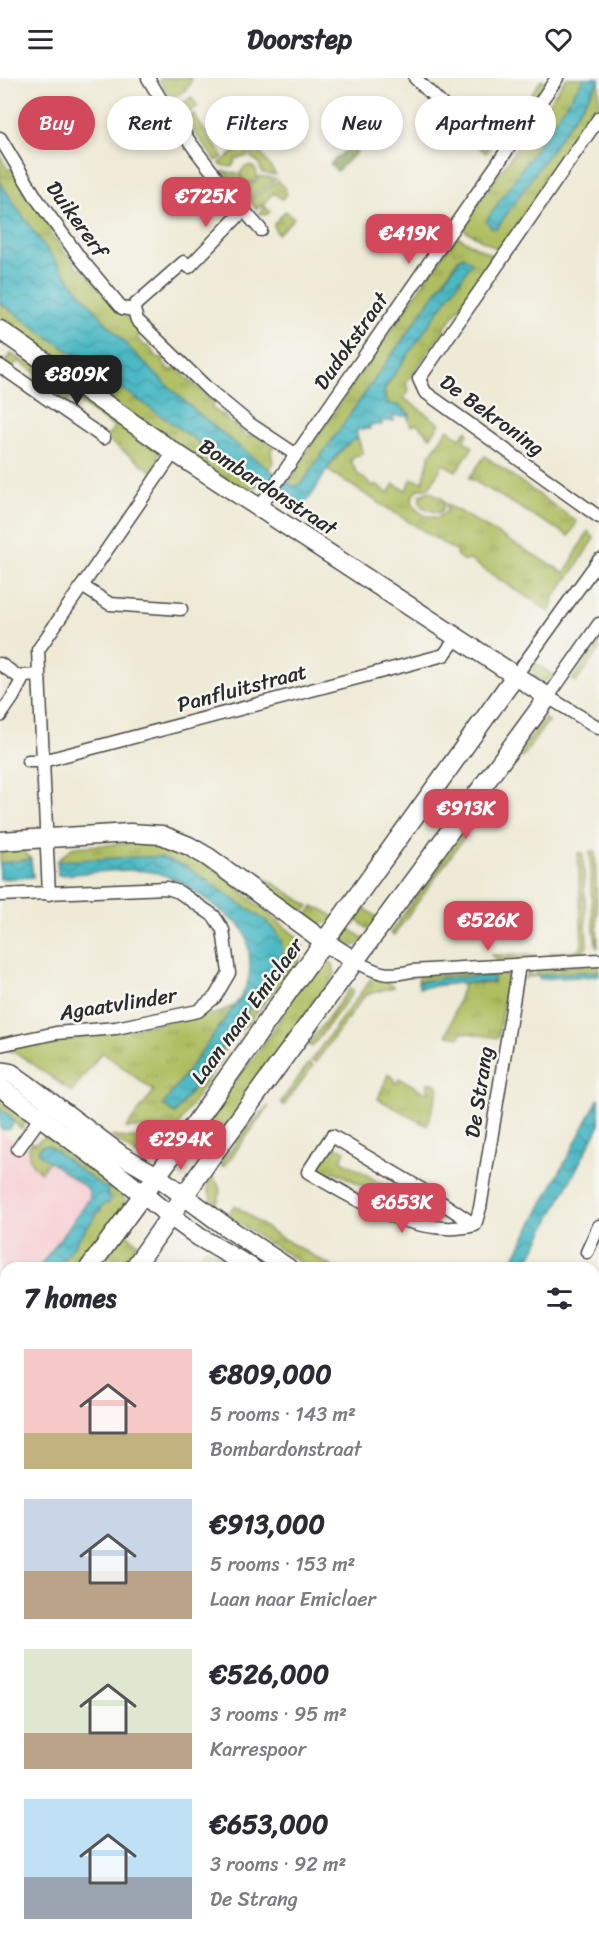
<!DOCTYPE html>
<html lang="en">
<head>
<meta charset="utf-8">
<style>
	body { margin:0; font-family:Sriracha,sans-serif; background:#f2f2f3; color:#2b2b33; height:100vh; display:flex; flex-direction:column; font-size:22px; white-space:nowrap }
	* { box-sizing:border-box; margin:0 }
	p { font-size:20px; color:#7c7c81 }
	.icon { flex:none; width:33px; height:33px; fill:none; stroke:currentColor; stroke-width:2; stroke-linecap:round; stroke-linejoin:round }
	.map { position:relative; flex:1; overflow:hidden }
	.side { position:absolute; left:0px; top:1184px; width:600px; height:686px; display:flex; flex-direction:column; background:#fff; border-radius:18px 18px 0 0; box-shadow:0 3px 9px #0003 }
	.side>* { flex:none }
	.guide { position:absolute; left:18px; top:18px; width:564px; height:54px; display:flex; gap:12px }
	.price { position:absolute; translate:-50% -51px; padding:0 14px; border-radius:12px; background:#d1495b; color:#fff; font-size:20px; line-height:39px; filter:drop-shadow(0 2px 3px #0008) }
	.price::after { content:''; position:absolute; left:50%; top:36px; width:18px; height:14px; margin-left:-9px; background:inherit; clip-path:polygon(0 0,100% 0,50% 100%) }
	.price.selected { background:#222; color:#fff }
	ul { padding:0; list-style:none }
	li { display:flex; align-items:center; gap:18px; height:150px; padding:0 24px }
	li span { display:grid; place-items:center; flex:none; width:168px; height:120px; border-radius:0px; color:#555 }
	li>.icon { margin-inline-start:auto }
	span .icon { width:72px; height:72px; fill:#fffc; stroke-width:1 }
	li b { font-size:26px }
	h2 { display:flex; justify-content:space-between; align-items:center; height:72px; padding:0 24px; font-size:26px }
	.pill { padding:0 21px; border-radius:27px; background:#fff; box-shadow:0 3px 9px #0003; font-size:21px; line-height:54px }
	.pill.selected { background:#d1495b; color:#fff }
	header { display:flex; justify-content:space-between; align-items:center; height:78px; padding:0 24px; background:#fff; font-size:27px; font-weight:700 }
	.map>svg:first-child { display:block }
	.built { fill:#f7cfd3 }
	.grass { fill:url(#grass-tufts); stroke:#6d7446; stroke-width:1.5 }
	.forest { fill:url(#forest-crowns); stroke:#5b6841; stroke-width:1.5 }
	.park { fill:url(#park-crowns); stroke:#6d7446; stroke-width:1.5 }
	.water { fill:url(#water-waves); stroke:#3b7278; stroke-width:1.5 }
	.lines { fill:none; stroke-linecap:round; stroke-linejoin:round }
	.street-casing { stroke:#484845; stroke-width:15 }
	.secondary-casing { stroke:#484845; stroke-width:21 }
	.street { stroke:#fff; stroke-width:12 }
	.secondary { stroke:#fff; stroke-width:18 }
	.labels { text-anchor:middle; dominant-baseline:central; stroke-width:5; stroke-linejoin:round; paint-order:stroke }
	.street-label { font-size:21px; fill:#2b2b2b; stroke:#f6f6f2 }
</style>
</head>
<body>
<header><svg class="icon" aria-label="menu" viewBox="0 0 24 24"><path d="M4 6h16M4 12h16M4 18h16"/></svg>Doorstep<svg class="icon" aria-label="heart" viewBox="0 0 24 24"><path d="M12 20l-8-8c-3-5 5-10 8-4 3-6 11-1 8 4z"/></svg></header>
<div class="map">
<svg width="599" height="1868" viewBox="0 0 599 1868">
	<defs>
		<pattern id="grass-tufts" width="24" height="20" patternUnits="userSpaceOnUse" patternTransform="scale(1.5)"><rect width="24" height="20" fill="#afbe61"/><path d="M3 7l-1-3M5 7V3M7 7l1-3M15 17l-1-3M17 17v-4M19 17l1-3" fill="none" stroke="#8f9b50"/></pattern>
		<pattern id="forest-crowns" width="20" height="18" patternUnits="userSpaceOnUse" patternTransform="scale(1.5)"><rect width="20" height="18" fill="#8ba557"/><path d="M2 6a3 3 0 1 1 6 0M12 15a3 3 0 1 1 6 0" fill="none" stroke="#728748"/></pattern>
		<pattern id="park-crowns" width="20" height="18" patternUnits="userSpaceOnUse" patternTransform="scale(1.5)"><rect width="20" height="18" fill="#afbe61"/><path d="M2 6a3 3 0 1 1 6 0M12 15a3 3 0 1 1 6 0" fill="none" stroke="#8f9b50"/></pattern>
		<pattern id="water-waves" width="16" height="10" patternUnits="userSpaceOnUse" patternTransform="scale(1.5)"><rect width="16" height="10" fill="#4bb9c4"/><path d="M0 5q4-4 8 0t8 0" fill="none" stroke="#3f979f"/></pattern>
	</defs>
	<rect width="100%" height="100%" fill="#f6f6f2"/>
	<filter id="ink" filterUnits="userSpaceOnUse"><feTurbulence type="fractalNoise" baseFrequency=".0167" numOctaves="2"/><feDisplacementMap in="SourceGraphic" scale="12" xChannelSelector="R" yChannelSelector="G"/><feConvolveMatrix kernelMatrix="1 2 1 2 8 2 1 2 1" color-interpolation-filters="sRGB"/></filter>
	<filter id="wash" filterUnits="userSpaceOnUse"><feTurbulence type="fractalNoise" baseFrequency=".008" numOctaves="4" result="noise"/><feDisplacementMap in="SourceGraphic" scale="24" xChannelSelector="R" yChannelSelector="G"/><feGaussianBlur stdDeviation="1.35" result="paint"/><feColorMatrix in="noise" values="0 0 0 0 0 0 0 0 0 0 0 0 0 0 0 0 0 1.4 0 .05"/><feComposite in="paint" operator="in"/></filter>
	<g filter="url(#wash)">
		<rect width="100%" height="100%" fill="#efead6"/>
		<path class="built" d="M0,1053L94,1114L37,1189L6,1190V1229L0,1237Z"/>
		<g class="grass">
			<path d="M161,0H191C192,9 182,16 173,18L169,17L160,3Z"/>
			<path d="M566,0H584L567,26L497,150L599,3V30L499,172L461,150Z"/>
			<path d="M542,1L546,5L532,25L527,22Z"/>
			<path d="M191,19L198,28L183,38L180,28Z"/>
			<path d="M193,36L223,79L216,83L185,42Z"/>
			<path d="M456,44L489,71L486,75L449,46Z"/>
			<path d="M250,63L248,78L236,81L232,89L220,87V85Z"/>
			<path d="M253,67H255L276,97L262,95L259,85L251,79Z"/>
			<path d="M0,77L8,92L13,90L52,151L49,154L56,163H58L66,177H69L78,191L81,189L140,254L137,259L145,268H148L159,281L163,279L165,281L163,285L171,293L175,290L177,291L214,324L212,330L221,337L224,336L226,341L235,348L238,347L240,352L249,359L255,356L274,369L271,372L273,385L269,392C179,327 100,248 36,157C27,146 4,116 0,104C0,97 0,85 0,77Z"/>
			<path d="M224,93L240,96L243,103L249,106L256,104L259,98L276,101L250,119H246Z"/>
			<path d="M278,103L286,111L287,116L282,121L273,115L263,126L270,134L266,137L259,135L264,131L261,128L256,131L250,122Z"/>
			<path d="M285,133L294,140L278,156L274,150V146Z"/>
			<path d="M456,158L495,179L406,305L409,312L404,320L440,346L430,359L417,346L411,348L408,340L409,335L398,327L387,326L384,313L463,178L459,180L301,407L293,408L288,405L298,391L296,389Z"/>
			<path d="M0,225L258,405L257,408L245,411L243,414L11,252L13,248L0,239Z"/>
			<path d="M11,276L27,285L30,282L158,372L159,383L153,394L108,362L107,359L114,349L71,319L67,325L58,319L61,312L18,283L12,290L4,285Z"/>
			<path d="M448,351L460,360L467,352L468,356L464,363L473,369L456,393L443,386L429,410C402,408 409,441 439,439L447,433L446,426L565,495L588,453L594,460L576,489L554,519L550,534L468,481L465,484L456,477L457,474L327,392L348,364L358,360L363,376L354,378L351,383L357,395L373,408L376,406L388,415L394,406L406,412L412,401L423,404L430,376Z"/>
			<path d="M485,378L577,444L569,458L469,400Z"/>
			<path d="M599,564V572L576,604L572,601Z"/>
			<path d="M533,583L555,599L544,603L536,600L532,591Z"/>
			<path d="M544,640L548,643L522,680L518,677Z"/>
			<path d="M479,731L484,732L394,857L390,855Z"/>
			<path d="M152,764L161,765L203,782L297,859L303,869L300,881L248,945L228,964L220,982L175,1053L161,1050H126L154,1013L102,974L72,1014L23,979L8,972L10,969L32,964L38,968L68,961L219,935L236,926L163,1027L175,1036L276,892L282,881L276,852L266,843L185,788L160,779L57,783L73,769Z"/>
			<path d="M23,772L31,781L0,785V774Z"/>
			<path d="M590,774H595L598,871C591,859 591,793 590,774Z"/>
			<path d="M578,775H583L587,868C580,881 565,878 551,879L550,875L576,873L582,868Z"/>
			<path d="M266,802H269L309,828L301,838L261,809Z"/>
			<path d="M358,826L378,840L371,853L350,837Z"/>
			<path d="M313,829L322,831L336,840C324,848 316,848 305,840Z"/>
			<path d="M343,846L364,861L358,867L350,868L343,863L340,852Z"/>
			<path d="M491,877H536L535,880L496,882Z"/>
			<path d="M324,882L333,886L335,896L207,1076L190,1064L271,956L294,916L319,883Z"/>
			<path d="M599,886V893L538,897V898L527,899L523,902L531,892V898L537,897L536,891Z"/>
			<path d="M505,893L508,894L498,960L462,954L460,959L447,957L464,905H493V898L418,903L419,898Z"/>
			<path d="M373,898C380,903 389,904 394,909L365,917L315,985L311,982Z"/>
			<path d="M350,910L354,913L312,969L308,967Z"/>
			<path d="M309,985L313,988L284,1027L281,1024Z"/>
			<path d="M388,996L393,1000L395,1005L398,1004L399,1000L427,1015L430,1013L426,1008L429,1004L436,1006L439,1010L427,1048L378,1021Z"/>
			<path d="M0,1016L28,1040L22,1051C13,1045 10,1037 0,1031Z"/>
			<path d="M269,1028L224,1089L220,1086L247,1050Z"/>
			<path d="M111,1058C128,1062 159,1058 170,1068C164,1078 153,1082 142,1082Z"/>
			<path d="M48,1059L59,1066L61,1063L121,1109L125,1123L122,1133L80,1189H58L105,1124L108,1125L110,1122L104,1110L40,1077L49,1083L41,1094C30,1087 26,1077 31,1064L35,1066L41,1061Z"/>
			<path d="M339,1070L345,1073L341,1082L413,1124L418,1117L422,1118L411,1139L407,1136L411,1128L372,1113L334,1093L330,1100L321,1095L319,1087L329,1071Z"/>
			<path d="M208,1096C220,1104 224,1115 215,1127L208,1113Z"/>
			<path d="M235,1127L273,1155L333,1189H309L267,1164L228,1137Z"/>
			<path d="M124,1154L138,1165L120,1189L98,1190Z"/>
			<path d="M206,1170L244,1190H188Z"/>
			<path d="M6,1313V1354L0,1363V1321Z"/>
			<path d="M0,1746L6,1749V1815L4,1822L6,1841L0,1836Z"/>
			<path d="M0,1850L6,1855V1863H14L20,1868H0Z"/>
			<path d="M29,1863H56L66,1868H34Z"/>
		</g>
		<path class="forest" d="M351,68L357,74L337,93L331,87V85Z"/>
		<g class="park">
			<circle cx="249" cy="96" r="8"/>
			<path d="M429,413L442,420L444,424L443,432L438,435L422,429L420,425V417Z"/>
			<path d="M424,1121L447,1134L442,1142L415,1137Z"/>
		</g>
		<g class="water">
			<path d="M584,0H599V3L497,150H492L486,143Z"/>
			<path d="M0,104C80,228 171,324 293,408L301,406L460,180L465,179L472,185L385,310L384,317L387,326L398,327L410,337L408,340L407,338H393L394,343H381L382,347H369L370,351L356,352L358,360C328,373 321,415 297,433L0,225Z"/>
			<path d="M139,779H160L185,788L266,843C283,859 288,871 276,892L175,1036L163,1027L240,920C243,915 245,911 247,906C252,893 250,859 241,848C218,832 191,807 164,797C136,787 88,796 58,797L57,783Z"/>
			<path d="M31,781L33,799L0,801V785Z"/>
			<path d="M599,893V898L539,901L538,897Z"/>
			<path d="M493,898V904L458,905L419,910L418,904L444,900Z"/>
			<path d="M599,1020V1048L526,1187L509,1189Z"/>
			<path d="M0,1031L11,1038L13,1045L10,1051L3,1052L0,1050Z"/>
			<path d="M48,1067L104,1110L106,1108L109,1111L107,1116L111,1121L108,1126L105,1125L58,1189H39L90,1120L88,1111L40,1077L38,1073L41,1068Z"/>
			<path d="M6,1234V1261L0,1269V1242Z"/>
			<path d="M599,1257V1309L594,1310V1259Z"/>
		</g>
	</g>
	<g filter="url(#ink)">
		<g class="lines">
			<g class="street-casing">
				<g id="street">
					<path d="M148,0C178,52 221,107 261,152"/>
					<path d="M415,0L454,38"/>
					<path d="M599,40L419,301L425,314L599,439"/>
					<path d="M0,60L37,121L80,180L122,230L134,232"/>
					<path d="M189,189L244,132"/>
					<path d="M134,232L137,242L210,313L250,346L295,376"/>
					<path d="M134,232L135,227L184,184"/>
					<path d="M0,288L104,360"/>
					<path d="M259,430L557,0"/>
					<path d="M82,508L110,526L181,531"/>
					<path d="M599,546L548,619L599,650"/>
					<path d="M0,586L22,601"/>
					<path d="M516,597L599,482"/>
					<path d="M0,638L13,619L24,598L38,597"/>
					<path d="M28,683H43L444,577L458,558"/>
					<path d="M49,816L38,572L174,374"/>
					<path d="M0,817L167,810L179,814L214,838L223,852L229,895L215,919L198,933L116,950L56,955L0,967"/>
					<path d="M355,883C379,896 386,899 412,893L599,882"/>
					<path d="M18,1071L45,1033"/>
					<path d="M475,1147L426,1114L332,1058L308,1094C354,1121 419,1162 475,1147L480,1130L519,887"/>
					<path d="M587,1174L599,1148"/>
					<path d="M594,1360H599"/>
					<path d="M594,1467L599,1469"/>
					<path d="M0,1471L6,1464"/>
					<path d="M594,1561L599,1552"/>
					<path d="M0,1724L6,1727"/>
					<path d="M74,1863L84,1868"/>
					<path d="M136,1868L138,1863"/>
					<path d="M222,1868L224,1863"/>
					<path d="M433,1868L436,1863"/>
				</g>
			</g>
			<g class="secondary-casing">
				<g id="secondary">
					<path d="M0,252L174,374L548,619L209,1082L134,1190"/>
					<path d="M0,763L130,755L162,757L189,768L208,779L325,864L355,883"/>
					<path d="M0,993L11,995L25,1005L121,1077L157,1098L225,1148L288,1190"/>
					<path d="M0,1009L119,1097L170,1138L199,1159L252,1190"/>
					<path d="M89,1190L189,1054L270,939L516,597"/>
					<path d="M594,1215L599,1213"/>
					<path d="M594,1232L599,1230"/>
					<path d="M0,1310L6,1302"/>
					<path d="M0,1377L6,1369"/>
				</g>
			</g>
			<use href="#street" class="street"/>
			<use href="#secondary" class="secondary"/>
		</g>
	</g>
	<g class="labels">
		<g class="street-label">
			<text transform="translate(77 141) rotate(54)">Duikererf</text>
			<text transform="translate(351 263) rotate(-55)">Dudokstraat</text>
			<text transform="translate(492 337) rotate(36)">De Bekroning</text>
			<text transform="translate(268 409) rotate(33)">Bombardonstraat</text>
			<text transform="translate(242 610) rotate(-15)">Panfluitstraat</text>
			<text transform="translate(118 926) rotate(-9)">Agaatvlinder</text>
			<text transform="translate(247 933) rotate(-54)">Laan naar Emiclaer</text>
			<text transform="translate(479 1014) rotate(-81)">De Strang</text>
		</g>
	</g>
</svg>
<b class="price" style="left:206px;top:150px">€725K</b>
<b class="price" style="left:409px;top:187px">€419K</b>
<b class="price selected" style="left:77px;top:328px">€809K</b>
<b class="price" style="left:466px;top:762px">€913K</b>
<b class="price" style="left:488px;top:874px">€526K</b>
<b class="price" style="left:181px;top:1093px">€294K</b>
<b class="price" style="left:402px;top:1156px">€653K</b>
<div class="guide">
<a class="pill selected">Buy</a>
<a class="pill">Rent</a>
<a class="pill">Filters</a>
<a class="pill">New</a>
<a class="pill">Apartment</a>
</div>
<section class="side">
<h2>7 homes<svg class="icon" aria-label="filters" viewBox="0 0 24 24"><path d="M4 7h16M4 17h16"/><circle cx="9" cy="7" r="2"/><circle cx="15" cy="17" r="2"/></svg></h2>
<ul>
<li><span style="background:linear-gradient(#f6c9c9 70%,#c2b280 0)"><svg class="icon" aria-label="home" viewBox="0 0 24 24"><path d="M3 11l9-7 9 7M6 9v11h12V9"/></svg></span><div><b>€809,000</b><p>5 rooms · 143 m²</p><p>Bombardonstraat</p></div></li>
<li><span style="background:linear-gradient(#c9d6e8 60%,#b9a48a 0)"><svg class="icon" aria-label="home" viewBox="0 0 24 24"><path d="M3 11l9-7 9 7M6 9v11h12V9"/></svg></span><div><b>€913,000</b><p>5 rooms · 153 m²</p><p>Laan naar Emiclaer</p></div></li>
<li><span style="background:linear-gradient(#dfe7d0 70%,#b9a48a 0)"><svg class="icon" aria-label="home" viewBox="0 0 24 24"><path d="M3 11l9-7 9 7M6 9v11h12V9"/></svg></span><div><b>€526,000</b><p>3 rooms · 95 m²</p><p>Karrespoor</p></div></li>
<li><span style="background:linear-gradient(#bfe0f5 65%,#9aa5b1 0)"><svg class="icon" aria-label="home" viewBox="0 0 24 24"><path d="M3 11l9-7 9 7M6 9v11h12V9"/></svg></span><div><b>€653,000</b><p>3 rooms · 92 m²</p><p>De Strang</p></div></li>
</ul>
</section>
</div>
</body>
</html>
